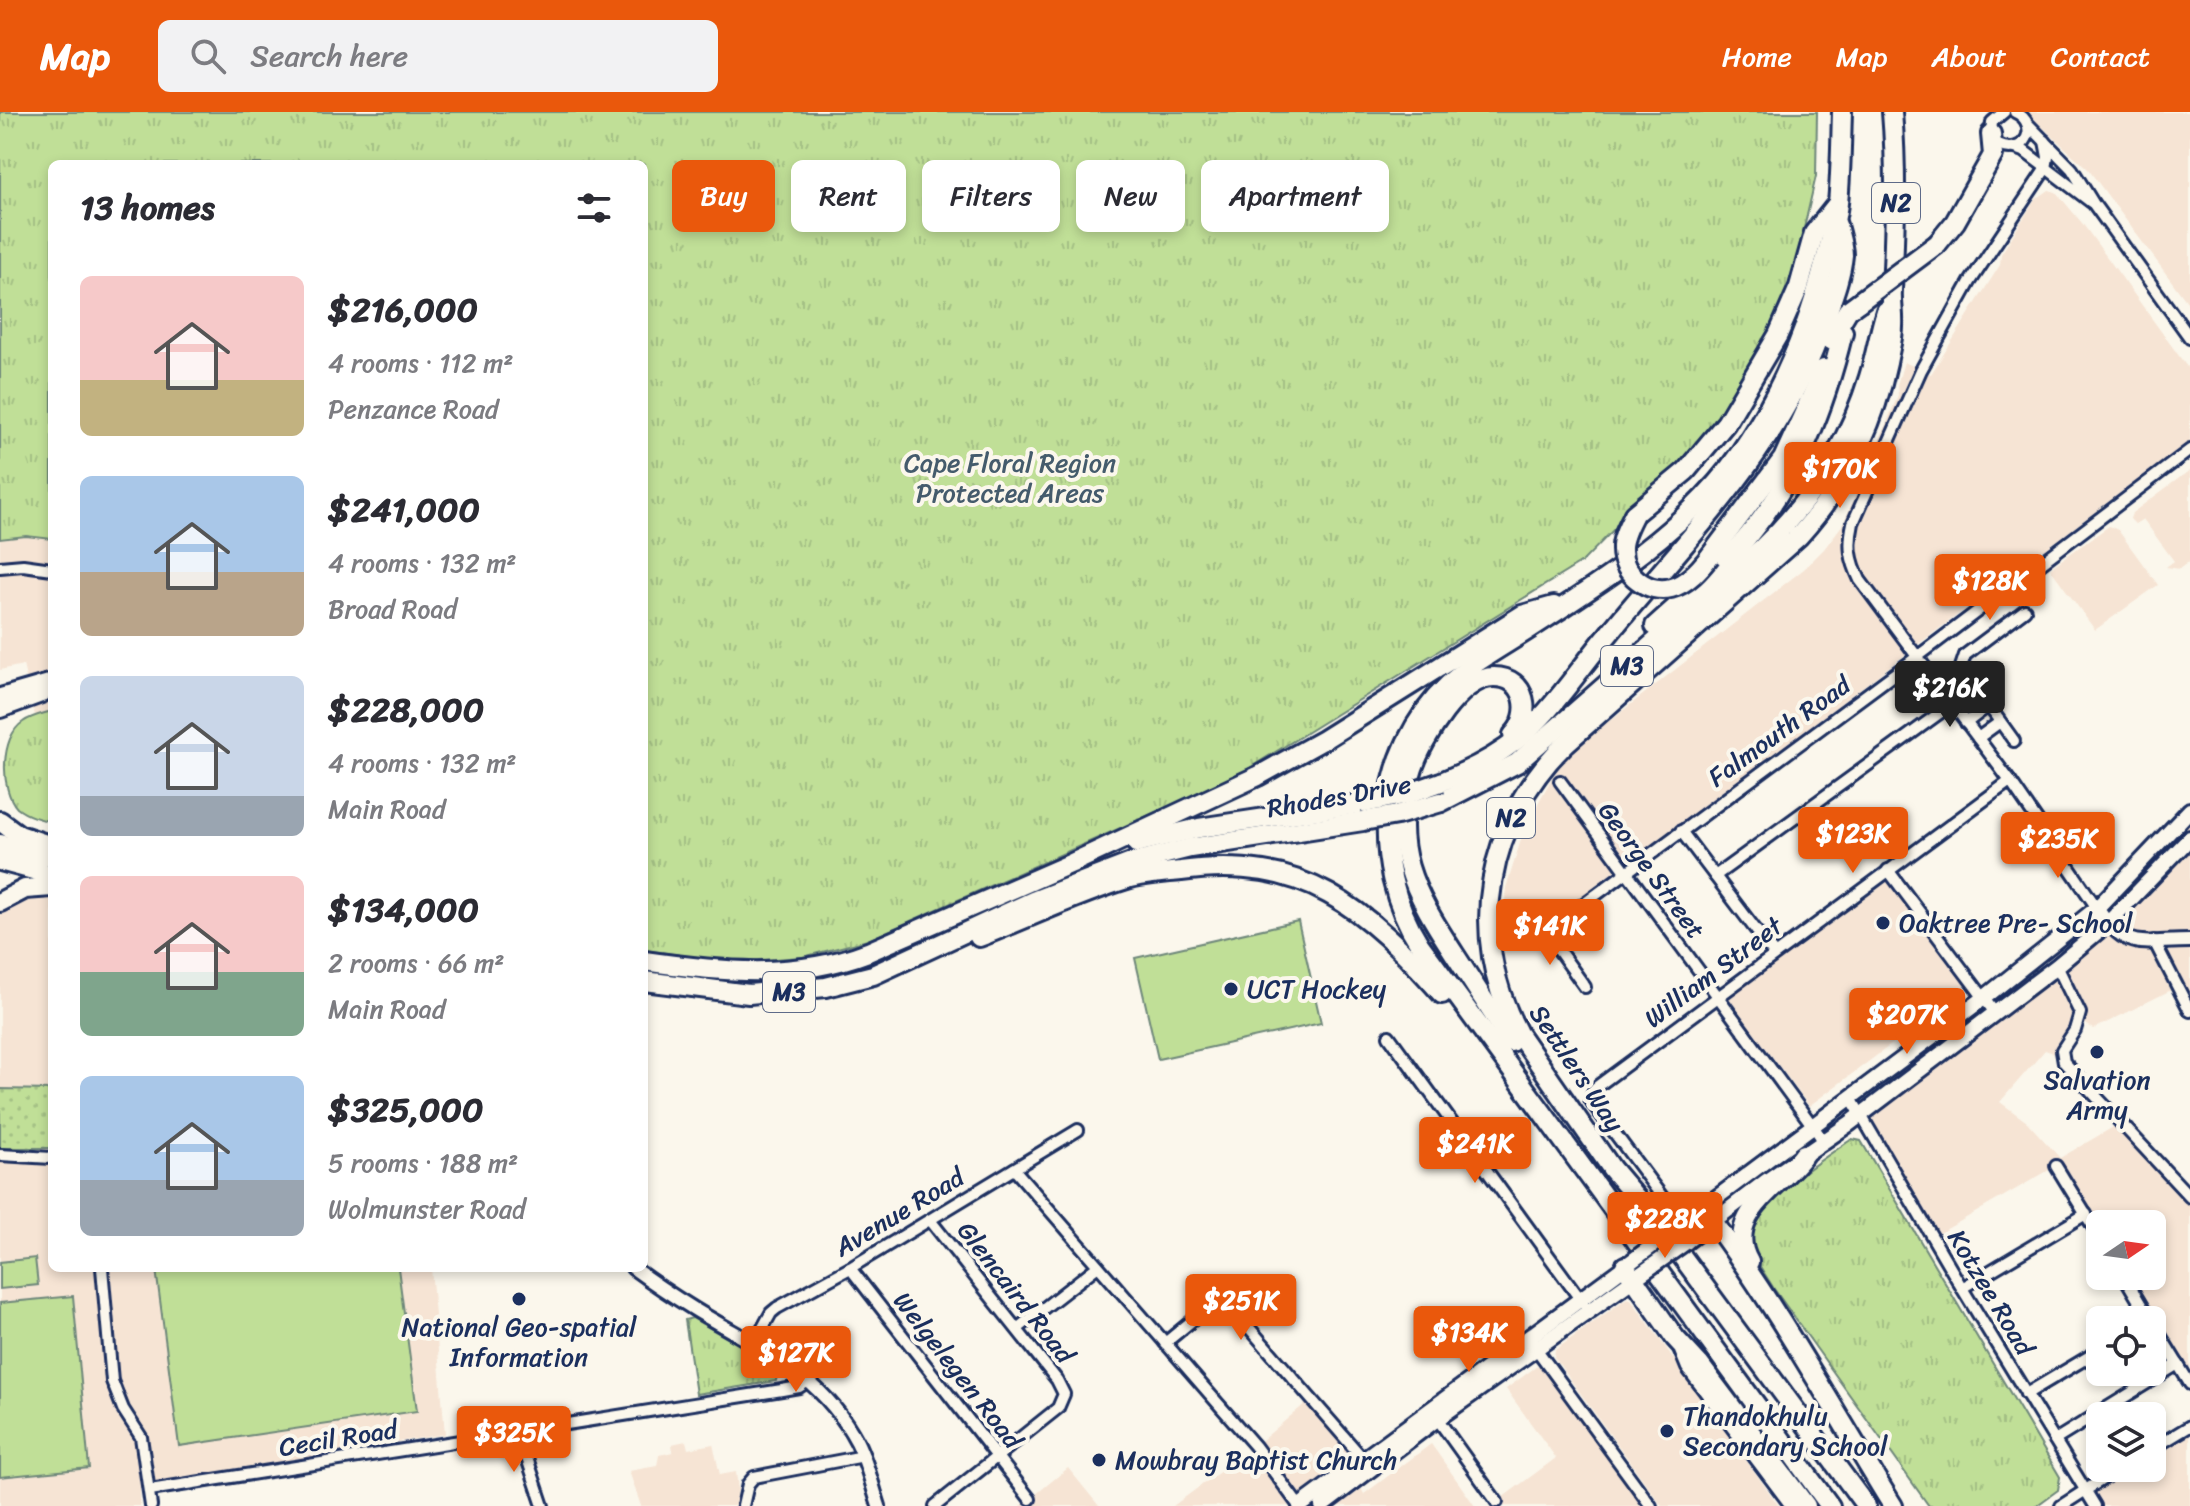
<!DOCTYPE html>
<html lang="en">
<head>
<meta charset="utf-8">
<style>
	body { margin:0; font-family:Sriracha,sans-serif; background:#f2f2f3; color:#2b2b33; height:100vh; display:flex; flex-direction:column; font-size:30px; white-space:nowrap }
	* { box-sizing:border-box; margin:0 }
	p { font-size:26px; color:#7c7c81 }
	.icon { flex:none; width:44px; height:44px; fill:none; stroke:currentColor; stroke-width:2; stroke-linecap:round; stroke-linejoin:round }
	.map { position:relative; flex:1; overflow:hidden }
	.panel { position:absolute; left:48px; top:48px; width:600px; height:1112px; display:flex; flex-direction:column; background:#fff; border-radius:12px; box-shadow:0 4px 12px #0003 }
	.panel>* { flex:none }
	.banner { position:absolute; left:672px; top:48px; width:760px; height:72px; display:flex; gap:16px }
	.needle { width:52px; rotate:77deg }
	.tools { position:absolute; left:2086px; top:1098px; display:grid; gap:16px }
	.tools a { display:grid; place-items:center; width:80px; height:80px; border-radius:12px; background:#fff; box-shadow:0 4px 12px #0003; font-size:40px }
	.price { position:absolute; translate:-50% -68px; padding:0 18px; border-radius:8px; background:#ea580c; color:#fff; font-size:26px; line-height:52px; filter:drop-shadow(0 2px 4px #0008) }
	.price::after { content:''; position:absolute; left:50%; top:48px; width:24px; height:18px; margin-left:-12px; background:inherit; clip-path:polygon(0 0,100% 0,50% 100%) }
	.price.selected { background:#222; color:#fff }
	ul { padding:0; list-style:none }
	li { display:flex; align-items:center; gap:24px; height:200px; padding:0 32px }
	li span { display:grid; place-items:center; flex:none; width:224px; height:160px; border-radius:12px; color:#555 }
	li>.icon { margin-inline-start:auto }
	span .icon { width:96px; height:96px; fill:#fffc; stroke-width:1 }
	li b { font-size:34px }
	h2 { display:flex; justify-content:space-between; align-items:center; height:96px; padding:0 32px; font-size:34px }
	.chip { padding:0 28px; border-radius:12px; background:#fff; box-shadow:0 4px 12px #0003; font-size:28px; line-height:72px }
	.chip.selected { background:#ea580c; color:#fff }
	header { display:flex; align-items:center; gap:48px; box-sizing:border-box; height:112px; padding:0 40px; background:#ea580c; color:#fff }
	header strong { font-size:38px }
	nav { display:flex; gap:44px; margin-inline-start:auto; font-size:28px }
	.search { width:560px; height:72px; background:#f2f2f3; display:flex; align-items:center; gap:20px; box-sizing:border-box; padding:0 28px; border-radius:12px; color:#7c7c81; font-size:30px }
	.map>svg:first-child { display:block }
	.built { fill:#f6e4d4 }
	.grass { fill:url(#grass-dots); stroke:#6e877a; stroke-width:2 }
	.park { fill:url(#park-tufts); stroke:#6e877a; stroke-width:2 }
	.pitch { fill:#c0df97; stroke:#6e877a; stroke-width:2 }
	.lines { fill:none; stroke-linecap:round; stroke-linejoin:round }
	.minor-casing { stroke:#1b2f5e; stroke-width:16 }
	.tertiary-casing { stroke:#1b2f5e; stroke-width:18 }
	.secondary-casing { stroke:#1b2f5e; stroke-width:20 }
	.motorway-casing { stroke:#1b2f5e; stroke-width:24 }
	.minor { stroke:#fbf7ec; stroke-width:10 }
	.tertiary { stroke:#fbf7ec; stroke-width:12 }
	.secondary { stroke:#fbf7ec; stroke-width:14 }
	.motorway { stroke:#fbf7ec; stroke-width:18 }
	.secondary-bridge-casing { stroke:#1b2f5e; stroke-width:20; stroke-linecap:butt }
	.motorway-bridge-casing { stroke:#1b2f5e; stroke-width:24; stroke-linecap:butt }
	.secondary-bridge { stroke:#fbf7ec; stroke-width:14 }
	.motorway-bridge { stroke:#fbf7ec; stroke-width:18 }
	.poi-dot { fill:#1b2f5e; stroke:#fbf7ec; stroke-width:3 }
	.labels { text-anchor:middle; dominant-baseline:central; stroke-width:8; stroke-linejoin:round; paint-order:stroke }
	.shield { fill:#fbf7ec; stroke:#5e6b89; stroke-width:2 }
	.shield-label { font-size:24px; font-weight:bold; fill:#1b2f5e }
	.park-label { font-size:26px; fill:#445b6c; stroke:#fbf7ec }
	.street-label { font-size:26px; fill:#1b2f5e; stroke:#fbf7ec }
	.poi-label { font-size:26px; fill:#1b2f5e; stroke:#fbf7ec; text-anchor:start }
</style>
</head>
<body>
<header>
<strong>Map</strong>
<div class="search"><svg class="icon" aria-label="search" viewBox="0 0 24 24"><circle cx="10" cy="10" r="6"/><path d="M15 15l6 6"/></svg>Search here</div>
<nav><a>Home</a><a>Map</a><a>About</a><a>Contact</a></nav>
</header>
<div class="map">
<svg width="2190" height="1394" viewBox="0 0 2190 1394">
	<defs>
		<pattern id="grass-dots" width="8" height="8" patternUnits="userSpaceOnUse" patternTransform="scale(2)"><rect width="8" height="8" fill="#c0df97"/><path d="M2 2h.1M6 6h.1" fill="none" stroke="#a4c085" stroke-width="1.8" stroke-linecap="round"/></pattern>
		<pattern id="park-tufts" width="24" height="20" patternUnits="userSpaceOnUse" patternTransform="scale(2)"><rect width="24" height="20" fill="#c0df97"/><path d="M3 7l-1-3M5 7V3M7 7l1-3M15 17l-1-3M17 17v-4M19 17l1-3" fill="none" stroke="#a4c085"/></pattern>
	</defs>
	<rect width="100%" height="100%" fill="#fbf7ec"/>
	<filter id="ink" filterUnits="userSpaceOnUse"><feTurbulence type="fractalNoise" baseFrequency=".0125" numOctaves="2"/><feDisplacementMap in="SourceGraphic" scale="16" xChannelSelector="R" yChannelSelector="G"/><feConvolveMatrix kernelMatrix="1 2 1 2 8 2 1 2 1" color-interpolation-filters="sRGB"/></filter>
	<g filter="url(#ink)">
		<g class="built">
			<path d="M2026,0H2190V194L2088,57Z"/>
			<path d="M2049,78L2056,80L2082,111L2190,259V329L1924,528L1917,533L1912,526L1900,534L1906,542L1629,752L1514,833L1504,803L1506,776L1525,715L1553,664L1569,642L1585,628L1804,457L1824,437L1843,412L1879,329L1898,283L1897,273L1904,250L1931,262L2000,153L2001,142L2035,88Z"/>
			<path d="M2190,358V449L2179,457L2166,455L2174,449L2143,407L2135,412L2130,407L2132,401Z"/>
			<path d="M2109,414L2118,418L2158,473L2095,518L2050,456Z"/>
			<path d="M26,424L52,427V599L35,604L23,553L0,558V427Z"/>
			<path d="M2190,698V899L2177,875L2094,917L2079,908L2062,944L2045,938L2000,990L2027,1010L2060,1046L2122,1010L2190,1085V1272L2124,1164H2152V1112H2100V1126L2056,1054L1933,1125L1861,1003L2057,854L2183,732L2169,722Z"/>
			<path d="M1889,768L1967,876L1809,994L1728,886Z"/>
			<path d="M52,782V1156H431L445,1322L140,1373V1394H0V801L31,785Z"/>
			<path d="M1627,1186L1631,1187L1779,1394H1662L1554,1245L1555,1238Z"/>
			<path d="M1537,1254H1543L1644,1394H1491L1556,1346L1506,1277Z"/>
			<path d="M1312,1286L1372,1357L1357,1368L1364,1382L1431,1332L1475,1394H1173L1255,1334Z"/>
			<path d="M2190,1314V1394H2095L2085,1377L2120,1356H2152V1337Z"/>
			<path d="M686,1329L688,1337L713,1332L720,1363L736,1360L738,1378L735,1394H641L629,1359L657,1354L659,1343L673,1340L672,1332Z"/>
			<path d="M1068,1356L1099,1394H1021L1030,1387Z"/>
		</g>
		<path class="grass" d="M0,977L52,978V1036H0Z"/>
		<g class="park">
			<path d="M0,0H1817L1816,64L1791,173L1751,252L1710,319L1582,450L1235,665L868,828L803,845L731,850L644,838V52H52V427L26,424L0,427Z"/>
			<path d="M52,599V710C40,707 27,704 17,696C0,678 0,625 23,610C31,604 42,602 52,599Z"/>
			<path d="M1852,1027L1861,1029L2060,1365L2058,1378L2036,1394H1929L1774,1177C1764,1160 1747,1139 1750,1119C1755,1090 1827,1044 1852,1027Z"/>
			<path d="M692,1206L778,1255L776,1269L696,1282L685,1208Z"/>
		</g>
		<g class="pitch">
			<path d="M1298,809L1321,911L1158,947L1135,846Z"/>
			<path d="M35,1146L38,1173L0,1177V1150Z"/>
			<path d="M164,1156H398L417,1299L179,1334L156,1157Z"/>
			<path d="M73,1184L89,1356L0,1365V1191Z"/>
		</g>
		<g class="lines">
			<g class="minor-casing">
				<g id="minor">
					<path d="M2004,0L1992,10L1991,22L1998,33C2026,46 2041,12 2015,0"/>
					<path d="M2027,11L2072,57L2093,91L2190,226"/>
					<path d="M2045,29L2048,45L2046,56L1970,170L1921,258L1853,411C1848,434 1850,447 1860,468L2010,669L2097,796"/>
					<path d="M2015,36L2024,39L2091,90"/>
					<path d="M0,455L23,453L52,457"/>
					<path d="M0,582L52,567"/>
					<path d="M1966,611L1988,594"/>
					<path d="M1978,626L2000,610"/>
					<path d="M2014,629L1961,555L1965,543L2025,498"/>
					<path d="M1560,669L1823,1028"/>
					<path d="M1681,719L1774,842"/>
					<path d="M1888,758L1995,901"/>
					<path d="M1715,764L1952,592"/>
					<path d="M2154,829L2190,899"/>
					<path d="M2057,854L2080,901L2075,918L2062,938L2064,950L2190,1085"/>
					<path d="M1585,875L1550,826L1554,814L1917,545L2190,338"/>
					<path d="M1389,924L1583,1191"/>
					<path d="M1851,986L1962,1176L2095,1394"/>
					<path d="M0,1043L52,1046"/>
					<path d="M2056,1054L2100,1126"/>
					<path d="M1014,1057L1255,1334L1299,1394"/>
					<path d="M930,1108L1057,1268L1064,1282L1058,1296L935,1394"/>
					<path d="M1692,1125L1593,992L1590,987L1595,976L2010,669"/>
					<path d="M102,1156L112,1269L123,1297L141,1325L151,1394"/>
					<path d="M850,1156L1030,1387"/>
					<path d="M2124,1164L2150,1208"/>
					<path d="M1962,1176L2086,1102"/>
					<path d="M2152,1210L2190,1272"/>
					<path d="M1017,1217L1098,1154"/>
					<path d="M755,1230L771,1201L777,1196L850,1156L1078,1018"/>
					<path d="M1165,1231L1216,1189L1225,1188L1366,1350"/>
					<path d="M1532,1231L1651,1394"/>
					<path d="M1680,1239L1687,1256L1791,1394"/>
					<path d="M2026,1282L2100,1238"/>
					<path d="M1434,1302L1497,1390"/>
					<path d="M518,1319L543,1394"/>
					<path d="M2055,1328L2178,1252"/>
					<path d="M2152,1337L2190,1314"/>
					<path d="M150,1378L782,1278L799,1275L808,1269"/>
					<path d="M743,1394L748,1372L754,1365L864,1344"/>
					<path d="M2061,1394L2120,1356"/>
				</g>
			</g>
			<g class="tertiary-casing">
				<g id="tertiary">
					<path d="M2097,796C2127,841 2141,829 2190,829"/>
					<path d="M633,1156C652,1170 673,1184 694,1197C757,1236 820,1259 857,1330C867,1350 872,1373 879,1394"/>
				</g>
			</g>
			<g class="secondary-casing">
				<g id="secondary">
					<path d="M1676,1116L1984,886L2097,796L2190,698"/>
					<path d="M1686,1130L1765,1070L1849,1012L2057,854L2107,812L2190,726"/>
					<path d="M1300,1394L1631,1150"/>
					<path d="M1322,1394L1437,1307L1641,1162"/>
				</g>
			</g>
			<g class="motorway-casing">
				<g id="motorway">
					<path d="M1937,132L1955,110L1993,43L1991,22"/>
					<path d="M1830,228L1848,198L1859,190"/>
					<path d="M1634,402L1686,359L1726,311L1778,223L1799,175L1814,121L1837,92"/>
					<path d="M1710,444L1783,347L1824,257"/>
					<path d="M1655,514C1687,485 1721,457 1748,424C1798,364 1825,295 1843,220"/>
					<path d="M0,596L41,581L52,573"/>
					<path d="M1441,670C1463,661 1486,650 1506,636C1547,608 1575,562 1607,524C1689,423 1784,334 1825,207C1832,187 1841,164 1843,143C1843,133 1839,122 1837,113"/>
					<path d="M1441,690L1517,651L1762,436C1811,389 1849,331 1869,265C1876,243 1879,221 1886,199"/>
					<path d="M0,709L19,723L52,734"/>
					<path d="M1136,731L1199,716L1365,691"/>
					<path d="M0,732L44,744"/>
					<path d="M0,749L52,763"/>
					<path d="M0,790L25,777L52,775"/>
					<path d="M979,825C1026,807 1078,782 1127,767C1144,762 1163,761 1181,759C1303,742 1366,796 1442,882"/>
					<path d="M644,849C720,860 795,868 868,840L1072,751L1258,664L1323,628L1522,503L1554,494"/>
					<path d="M644,869L749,882L826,875L873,863L1033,789L1134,750L1190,736L1363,709"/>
					<path d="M1511,930C1492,901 1474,872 1455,843C1414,780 1387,733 1413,656C1423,627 1460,565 1494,565C1527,565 1533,603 1513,623"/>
					<path d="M1703,1096C1774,1189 1831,1294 1893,1394"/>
					<path d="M1749,1150C1722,1103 1782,1075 1804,1042"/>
					<path d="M1625,1154L1675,1226L1699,1252L1806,1394"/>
					<path d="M1830,1394L1420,833C1368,752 1377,640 1448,573C1472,551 1500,536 1528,518C1600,471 1675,425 1729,356C1776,294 1806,224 1825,149C1830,130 1836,110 1838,91C1841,61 1841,30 1842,0"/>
					<path d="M1866,1394L1656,1109L1612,1057L1518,921C1465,822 1487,708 1566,631L1799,424C1844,374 1873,317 1887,251C1889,239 1893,227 1893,215C1894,202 1891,190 1892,178C1895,118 1897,60 1892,0"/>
				</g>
			</g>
			<use href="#minor" class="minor"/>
			<use href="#tertiary" class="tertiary"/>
			<use href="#secondary" class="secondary"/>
			<use href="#motorway" class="motorway"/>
			<g class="secondary-bridge-casing">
				<g id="secondary-bridge">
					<path d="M1632,1149L1676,1116"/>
					<path d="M1641,1162L1686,1130"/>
				</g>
			</g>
			<g class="motorway-bridge-casing">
				<g id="motorway-bridge">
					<path d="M1859,190L1937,132"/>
					<path d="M1634,402C1629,412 1621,426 1622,438C1622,462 1648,482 1671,476C1687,472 1700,457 1710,444"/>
					<path d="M1365,691L1407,682L1441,670"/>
					<path d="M1363,709L1397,703L1441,690"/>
				</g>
			</g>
			<use href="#secondary-bridge" class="secondary-bridge"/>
			<use href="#motorway-bridge" class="motorway-bridge"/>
		</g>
	</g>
	<g class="poi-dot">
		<circle cx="1883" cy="811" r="8"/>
		<circle cx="1231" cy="877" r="8"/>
		<circle cx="2097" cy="940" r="8"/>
		<circle cx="519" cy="1187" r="8"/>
		<circle cx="1667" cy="1319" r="8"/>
		<circle cx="1099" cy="1348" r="8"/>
	</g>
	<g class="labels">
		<g class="shield">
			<rect x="1872" y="71" width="48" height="40" rx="6"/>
			<rect x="1601" y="534" width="52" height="40" rx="6"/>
			<rect x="1487" y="686" width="48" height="40" rx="6"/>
			<rect x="763" y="860" width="52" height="40" rx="6"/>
		</g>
		<g class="shield-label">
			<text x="1896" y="91">N2</text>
			<text x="1627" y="554">M3</text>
			<text x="1511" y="706">N2</text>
			<text x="789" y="880">M3</text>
		</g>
		<g class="park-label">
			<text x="1010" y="351">Cape Floral Region<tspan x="1010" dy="30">Protected Areas</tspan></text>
		</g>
		<g class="street-label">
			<text transform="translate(1779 619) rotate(-36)">Falmouth Road</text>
			<text transform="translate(1339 684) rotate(-10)">Rhodes Drive</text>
			<text transform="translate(1652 758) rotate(54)">George Street</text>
			<text transform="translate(1713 860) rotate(-37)">William Street</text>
			<text transform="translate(1577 956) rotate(56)">Settlers Way</text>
			<text transform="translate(899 1100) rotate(-31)">Avenue Road</text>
			<text transform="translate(1016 1180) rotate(52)">Glencaird Road</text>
			<text transform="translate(1991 1180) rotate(59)">Kotzee Road</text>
			<text transform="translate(958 1258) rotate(52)">Welgelegen Road</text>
			<text transform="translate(338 1326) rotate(-9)">Cecil Road</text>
		</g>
		<g class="poi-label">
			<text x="1899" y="811">Oaktree Pre- School</text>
			<text x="1247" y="877">UCT Hockey</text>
			<text x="2097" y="968" text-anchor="middle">Salvation<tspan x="2097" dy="30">Army</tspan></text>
			<text x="519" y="1215" text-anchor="middle">National Geo-spatial<tspan x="519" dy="30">Information</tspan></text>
			<text x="1683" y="1304">Thandokhulu<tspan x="1683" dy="30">Secondary School</tspan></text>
			<text x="1115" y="1348">Mowbray Baptist Church</text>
		</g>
	</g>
</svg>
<div class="tools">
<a><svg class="needle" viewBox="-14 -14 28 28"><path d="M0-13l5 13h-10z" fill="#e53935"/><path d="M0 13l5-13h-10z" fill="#7c7c81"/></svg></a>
<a><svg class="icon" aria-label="locate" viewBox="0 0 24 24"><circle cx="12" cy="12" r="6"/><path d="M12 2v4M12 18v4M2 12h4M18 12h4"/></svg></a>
<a><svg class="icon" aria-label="layers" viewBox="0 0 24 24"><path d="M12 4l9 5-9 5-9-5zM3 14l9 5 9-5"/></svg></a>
</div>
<b class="price" style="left:1840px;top:398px">$170K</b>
<b class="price" style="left:1990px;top:510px">$128K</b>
<b class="price selected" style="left:1950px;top:617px">$216K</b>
<b class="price" style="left:1853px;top:763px">$123K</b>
<b class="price" style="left:2058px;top:768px">$235K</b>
<b class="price" style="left:1550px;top:855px">$141K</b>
<b class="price" style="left:1907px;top:944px">$207K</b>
<b class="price" style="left:1475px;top:1073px">$241K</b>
<b class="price" style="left:1665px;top:1148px">$228K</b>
<b class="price" style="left:1241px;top:1230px">$251K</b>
<b class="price" style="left:1469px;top:1262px">$134K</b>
<b class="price" style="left:796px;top:1282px">$127K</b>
<b class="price" style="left:514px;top:1362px">$325K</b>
<div class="banner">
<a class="chip selected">Buy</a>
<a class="chip">Rent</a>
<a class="chip">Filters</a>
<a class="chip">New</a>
<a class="chip">Apartment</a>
</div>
<section class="panel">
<h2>13 homes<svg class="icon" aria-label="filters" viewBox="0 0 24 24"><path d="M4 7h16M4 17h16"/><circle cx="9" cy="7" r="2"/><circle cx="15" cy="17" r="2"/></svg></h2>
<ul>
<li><span style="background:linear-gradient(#f6c9c9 65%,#c2b280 0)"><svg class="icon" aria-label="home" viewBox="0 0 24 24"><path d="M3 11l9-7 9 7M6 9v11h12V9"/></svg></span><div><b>$216,000</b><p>4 rooms · 112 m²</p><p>Penzance Road</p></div></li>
<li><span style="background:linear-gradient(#a9c7e8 60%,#b9a48a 0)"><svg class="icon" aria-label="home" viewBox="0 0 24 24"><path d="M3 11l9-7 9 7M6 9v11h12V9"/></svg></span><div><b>$241,000</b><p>4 rooms · 132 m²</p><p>Broad Road</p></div></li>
<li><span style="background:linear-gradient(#c9d6e8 75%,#9aa5b1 0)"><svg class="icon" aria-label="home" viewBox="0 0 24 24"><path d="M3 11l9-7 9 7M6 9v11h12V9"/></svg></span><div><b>$228,000</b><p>4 rooms · 132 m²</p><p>Main Road</p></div></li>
<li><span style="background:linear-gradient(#f6c9c9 60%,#7fa58c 0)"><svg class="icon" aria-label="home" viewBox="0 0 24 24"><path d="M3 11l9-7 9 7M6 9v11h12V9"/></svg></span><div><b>$134,000</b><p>2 rooms · 66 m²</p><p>Main Road</p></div></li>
<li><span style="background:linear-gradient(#a9c7e8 65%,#9aa5b1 0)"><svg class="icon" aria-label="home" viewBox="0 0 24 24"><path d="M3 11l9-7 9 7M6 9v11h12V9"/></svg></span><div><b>$325,000</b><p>5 rooms · 188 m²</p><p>Wolmunster Road</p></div></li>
</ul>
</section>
</div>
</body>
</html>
